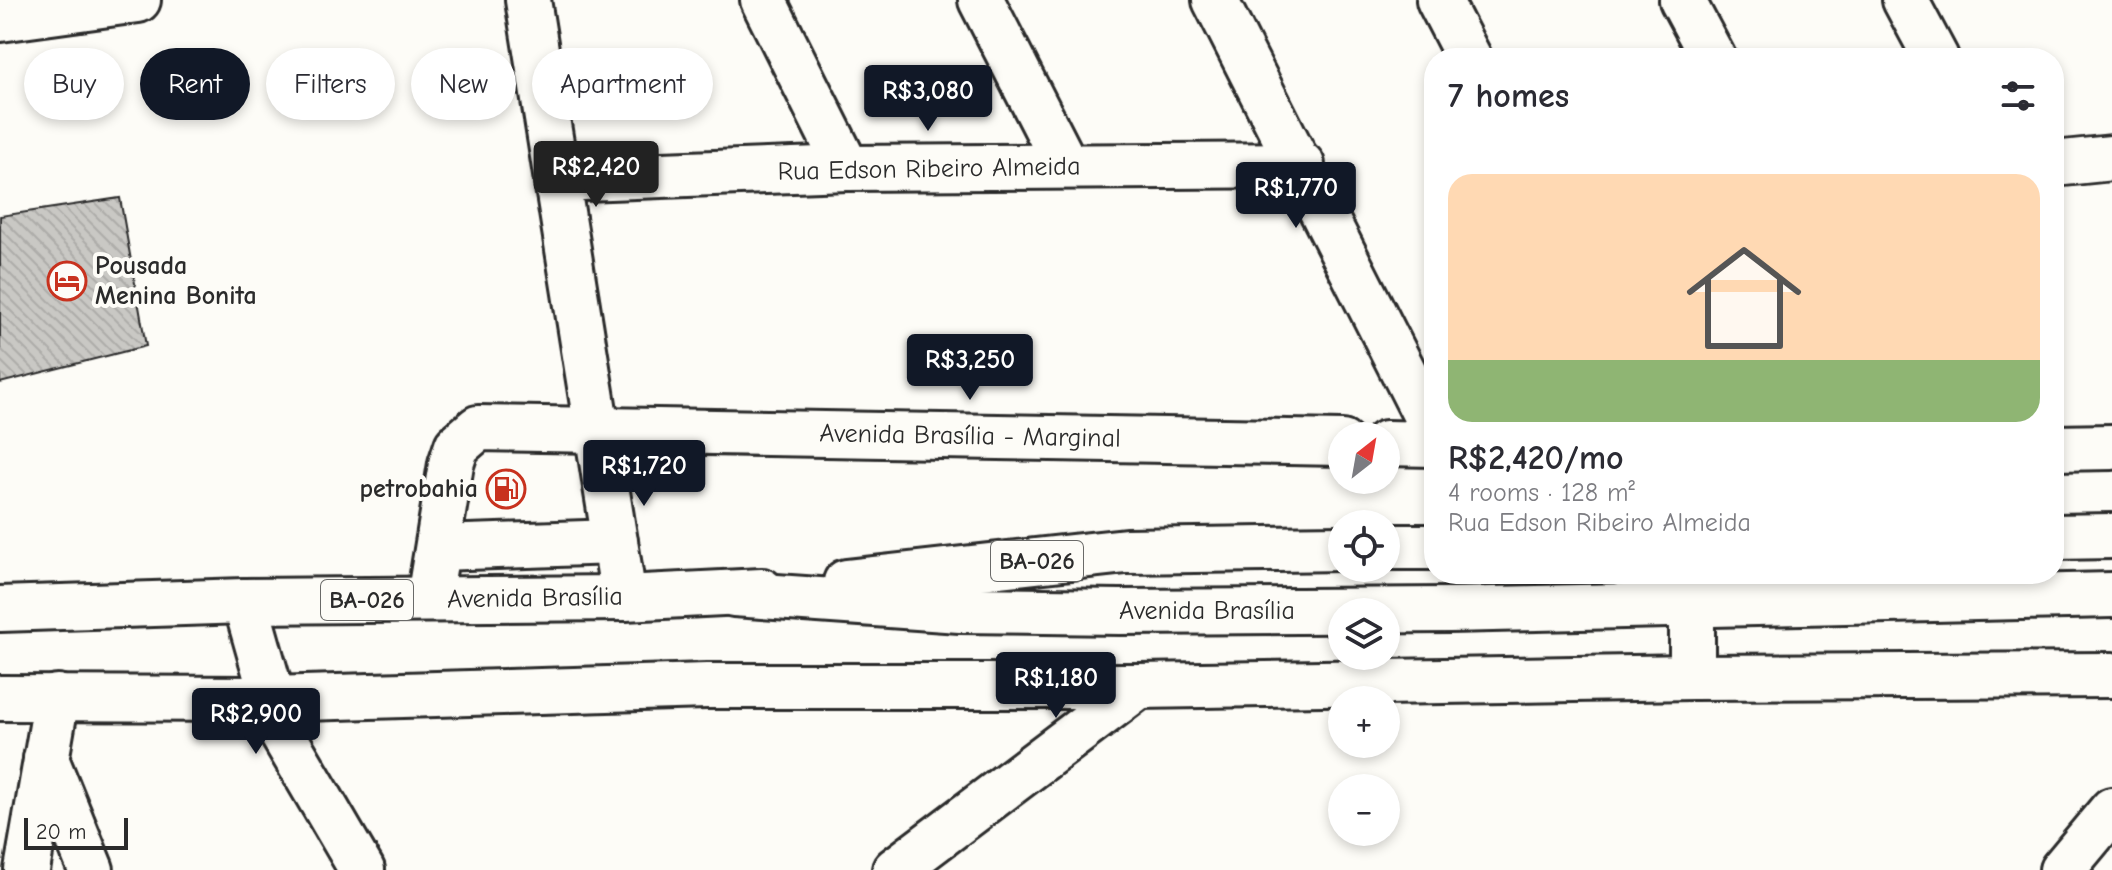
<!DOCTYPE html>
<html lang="en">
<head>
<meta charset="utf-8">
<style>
	body { margin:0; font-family:"Comic Neue",sans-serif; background:#f7f7f7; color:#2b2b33; height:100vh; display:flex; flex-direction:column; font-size:30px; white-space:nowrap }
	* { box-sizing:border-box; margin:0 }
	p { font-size:26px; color:#7c7c81 }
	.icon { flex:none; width:44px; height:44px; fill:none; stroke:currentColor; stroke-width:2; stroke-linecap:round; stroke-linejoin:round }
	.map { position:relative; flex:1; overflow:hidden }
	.panel { position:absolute; left:1424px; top:48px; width:640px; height:536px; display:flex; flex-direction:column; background:#fff; border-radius:32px; box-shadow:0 4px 12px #0003 }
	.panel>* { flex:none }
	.hud { position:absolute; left:24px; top:48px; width:760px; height:72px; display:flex; gap:16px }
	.needle { width:52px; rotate:31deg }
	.fabs { position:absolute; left:1328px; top:422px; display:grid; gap:16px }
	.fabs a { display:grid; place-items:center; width:72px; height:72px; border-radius:50%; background:#fff; box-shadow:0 4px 12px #0003; font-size:40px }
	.scale { position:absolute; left:24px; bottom:20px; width:104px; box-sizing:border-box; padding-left:8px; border:4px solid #2b2b2b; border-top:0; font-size:22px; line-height:28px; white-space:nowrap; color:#2b2b2b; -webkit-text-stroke:6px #fdfcf7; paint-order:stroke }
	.price { position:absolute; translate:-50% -68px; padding:0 18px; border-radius:8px; background:#111827; color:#fff; font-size:26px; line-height:52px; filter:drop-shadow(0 2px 4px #0008) }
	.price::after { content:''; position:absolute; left:50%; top:48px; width:24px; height:18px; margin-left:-12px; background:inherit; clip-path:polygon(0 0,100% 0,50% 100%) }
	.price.current { background:#222; color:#fff }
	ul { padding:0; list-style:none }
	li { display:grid; align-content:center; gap:16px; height:424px; padding:0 24px }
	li+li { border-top:2px solid #e1e1e2 }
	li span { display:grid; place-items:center; height:248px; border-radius:24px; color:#555 }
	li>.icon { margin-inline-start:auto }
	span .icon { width:144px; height:144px; fill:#fffc; stroke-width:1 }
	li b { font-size:34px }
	h2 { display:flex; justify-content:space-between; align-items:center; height:96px; padding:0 24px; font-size:34px }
	.chip { padding:0 28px; border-radius:36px; background:#fff; box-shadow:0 4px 12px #0003; font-size:28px; line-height:72px }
	.chip.current { background:#111827; color:#fff }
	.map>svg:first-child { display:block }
	.building { fill:url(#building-back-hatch); stroke:#2b2b2b; stroke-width:2 }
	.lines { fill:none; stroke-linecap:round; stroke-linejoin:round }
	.minor-casing { stroke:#2b2b2b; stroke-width:50 }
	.major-casing { stroke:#2b2b2b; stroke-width:50 }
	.minor { stroke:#fdfcf7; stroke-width:44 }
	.major { stroke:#fdfcf7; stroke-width:44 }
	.labels { text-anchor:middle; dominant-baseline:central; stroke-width:8; stroke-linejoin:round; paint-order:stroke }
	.shield { fill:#fdfcf7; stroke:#6a6a68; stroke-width:2 }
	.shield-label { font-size:24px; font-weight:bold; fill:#2b2b2b }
	.street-label { font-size:26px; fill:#2b2b2b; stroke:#fdfcf7 }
	.poi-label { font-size:26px; font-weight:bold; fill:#2b2b2b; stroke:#fdfcf7; text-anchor:start }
</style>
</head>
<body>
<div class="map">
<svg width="2112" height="870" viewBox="0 0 2112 870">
	<defs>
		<pattern id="building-back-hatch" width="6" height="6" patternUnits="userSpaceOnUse" patternTransform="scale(2)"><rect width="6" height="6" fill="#c9c8c4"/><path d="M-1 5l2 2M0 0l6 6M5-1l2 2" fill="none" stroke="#adaca9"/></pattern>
	</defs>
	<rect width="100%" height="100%" fill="#fdfcf7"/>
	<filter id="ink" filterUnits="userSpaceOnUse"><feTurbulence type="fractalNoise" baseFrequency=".0125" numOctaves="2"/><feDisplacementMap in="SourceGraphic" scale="16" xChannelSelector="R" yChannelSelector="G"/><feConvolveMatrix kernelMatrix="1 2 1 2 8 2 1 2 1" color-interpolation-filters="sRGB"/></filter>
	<g filter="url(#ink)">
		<path class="building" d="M120,198L146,346L0,383V216Z"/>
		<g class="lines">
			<g class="minor-casing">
				<g id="minor">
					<path d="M528,0L624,598"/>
					<path d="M763,0L847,168"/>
					<path d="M981,0L1066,166"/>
					<path d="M1215,0L1434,432"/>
					<path d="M1439,0L1469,58"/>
					<path d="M1682,0L1713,58"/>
					<path d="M1905,0L1936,58"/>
					<path d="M0,19L138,0"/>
					<path d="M2054,164L2112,158"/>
					<path d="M557,179L847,168L1302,165"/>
					<path d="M1386,443L1434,444"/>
					<path d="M2054,448L2112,447"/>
					<path d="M438,548L615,542"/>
					<path d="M429,599L451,464L457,446L478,428L1342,443"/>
					<path d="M245,601L283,735L362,870"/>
					<path d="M1692,604V677"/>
					<path d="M0,698L271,699L707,686H1139L1692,677L2112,675"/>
					<path d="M46,759L91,870"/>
					<path d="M27,870L57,697"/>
					<path d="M895,870L1139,686"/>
					<path d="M2062,870L2112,810"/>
				</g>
			</g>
			<g class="major-casing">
				<g id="major">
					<path d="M2054,537L2112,536"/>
					<path d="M1386,547H1434"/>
					<path d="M846,582L1126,551L1342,548"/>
					<path d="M734,594L960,610L1120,612L1450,610L2112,595"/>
					<path d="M0,609L245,601L624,598L762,591"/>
				</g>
			</g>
			<use href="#minor" class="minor"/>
			<use href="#major" class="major"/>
		</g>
	</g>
	<defs>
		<g id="hotel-ring" transform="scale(2)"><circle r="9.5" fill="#fdfcf7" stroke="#c8321e" stroke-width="1.5"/><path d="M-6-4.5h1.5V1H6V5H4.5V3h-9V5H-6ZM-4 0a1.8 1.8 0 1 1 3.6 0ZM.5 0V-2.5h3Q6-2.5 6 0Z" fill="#c8321e"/></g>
		<g id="fuel-ring" transform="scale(2)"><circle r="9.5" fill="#fdfcf7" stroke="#c8321e" stroke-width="1.5"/><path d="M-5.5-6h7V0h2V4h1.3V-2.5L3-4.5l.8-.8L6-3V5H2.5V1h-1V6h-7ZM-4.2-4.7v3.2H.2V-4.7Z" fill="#c8321e"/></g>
	</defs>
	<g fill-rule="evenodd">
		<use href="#hotel-ring" x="67" y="281"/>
		<use href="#fuel-ring" x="506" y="489"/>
	</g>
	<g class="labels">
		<g class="shield">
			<rect x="991" y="541" width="92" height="40" rx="6"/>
			<rect x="321" y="580" width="92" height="40" rx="6"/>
		</g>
		<g class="shield-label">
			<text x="1037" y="561">BA-026</text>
			<text x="367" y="600">BA-026</text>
		</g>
		<g class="street-label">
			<text transform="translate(929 169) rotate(-1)">Rua Edson Ribeiro Almeida</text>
			<text transform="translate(970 436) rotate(1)">Avenida Brasília - Marginal</text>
			<text transform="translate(535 598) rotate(-1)">Avenida Brasília</text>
			<text x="1207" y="611">Avenida Brasília</text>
		</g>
		<g class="poi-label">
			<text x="95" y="266">Pousada<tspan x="95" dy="30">Menina Bonita</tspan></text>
			<text x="478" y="489" text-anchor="end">petrobahia</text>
		</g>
	</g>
</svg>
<div class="fabs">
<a><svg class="needle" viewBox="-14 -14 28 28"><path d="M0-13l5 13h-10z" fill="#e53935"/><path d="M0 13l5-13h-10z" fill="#7c7c81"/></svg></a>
<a><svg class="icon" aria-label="locate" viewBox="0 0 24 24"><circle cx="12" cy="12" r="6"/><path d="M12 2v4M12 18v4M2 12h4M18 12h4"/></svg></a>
<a><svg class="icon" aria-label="layers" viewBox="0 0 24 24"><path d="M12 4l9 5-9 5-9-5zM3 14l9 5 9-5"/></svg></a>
<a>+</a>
<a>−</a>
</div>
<div class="scale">20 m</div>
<b class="price" style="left:928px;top:133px">R$3,080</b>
<b class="price current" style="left:596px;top:209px">R$2,420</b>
<b class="price" style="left:1296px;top:230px">R$1,770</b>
<b class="price" style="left:970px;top:402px">R$3,250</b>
<b class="price" style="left:644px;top:508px">R$1,720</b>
<b class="price" style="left:1056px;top:720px">R$1,180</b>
<b class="price" style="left:256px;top:756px">R$2,900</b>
<div class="hud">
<a class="chip">Buy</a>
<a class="chip current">Rent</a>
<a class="chip">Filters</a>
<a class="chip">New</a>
<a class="chip">Apartment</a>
</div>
<section class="panel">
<h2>7 homes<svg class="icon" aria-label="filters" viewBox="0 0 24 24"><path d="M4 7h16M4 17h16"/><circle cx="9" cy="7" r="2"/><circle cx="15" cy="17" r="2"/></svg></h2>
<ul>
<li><span style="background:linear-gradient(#ffd9b3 75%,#8fb573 0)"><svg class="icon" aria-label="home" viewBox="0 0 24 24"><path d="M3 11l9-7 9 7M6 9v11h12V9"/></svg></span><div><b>R$2,420/mo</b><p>4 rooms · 128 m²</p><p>Rua Edson Ribeiro Almeida</p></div></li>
</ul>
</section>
</div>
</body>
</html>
